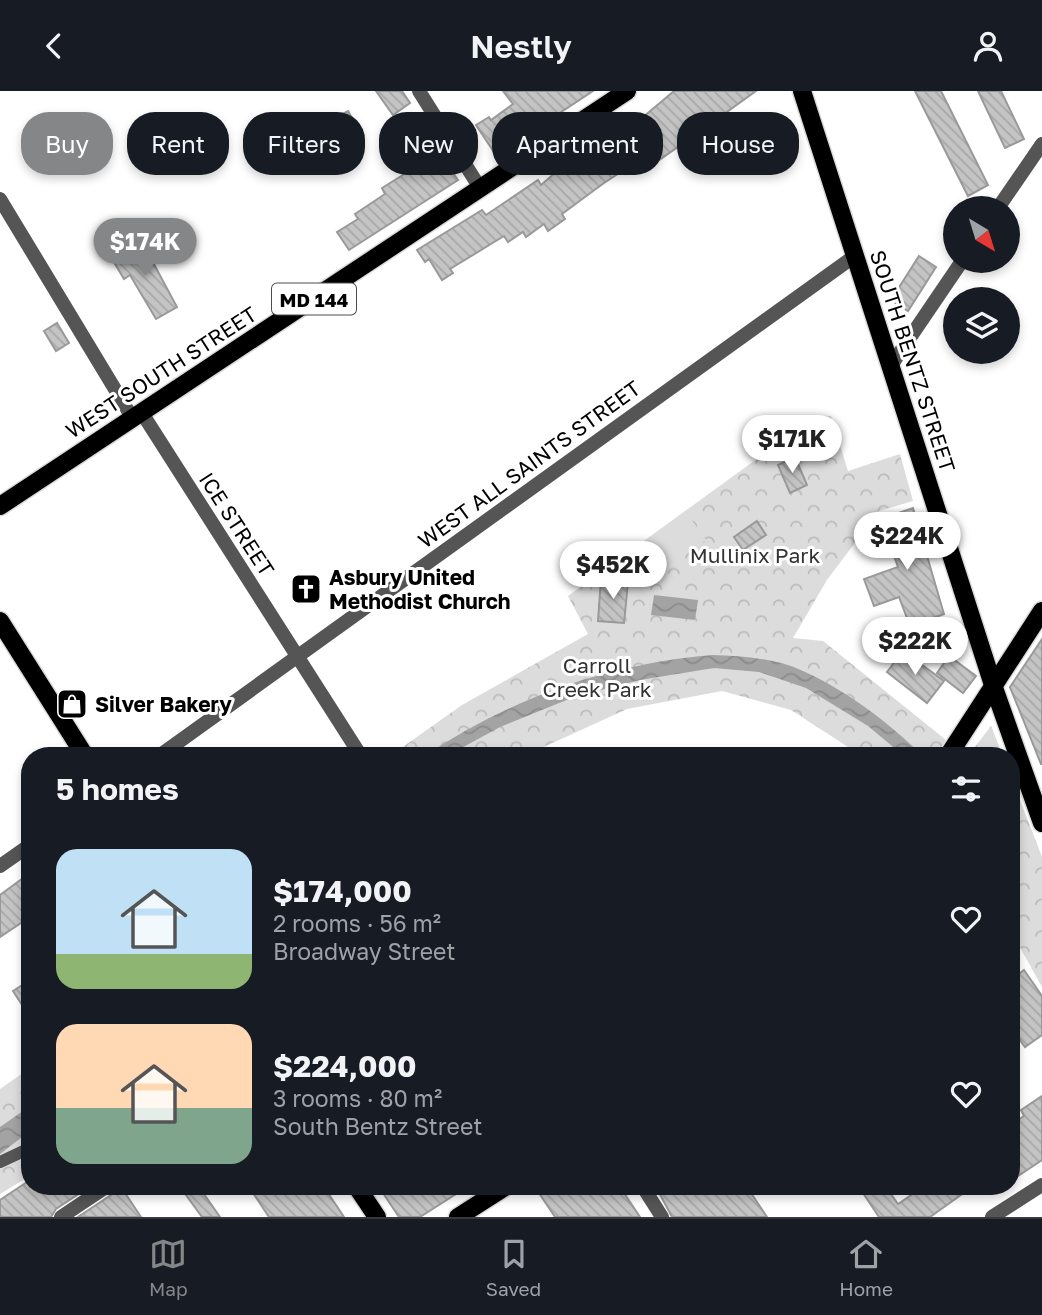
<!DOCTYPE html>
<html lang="en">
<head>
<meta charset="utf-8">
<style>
	body { margin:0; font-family:"Golos Text",sans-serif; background:#20242c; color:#f1f3f6; height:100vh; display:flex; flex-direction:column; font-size:26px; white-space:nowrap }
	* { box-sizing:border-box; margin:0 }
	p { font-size:23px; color:#9ea1a6 }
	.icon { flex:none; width:38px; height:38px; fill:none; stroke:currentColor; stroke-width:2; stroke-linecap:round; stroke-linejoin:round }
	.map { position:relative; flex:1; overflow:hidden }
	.details { position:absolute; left:21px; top:656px; width:999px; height:448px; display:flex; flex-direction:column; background:#171b24; border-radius:28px; box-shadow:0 4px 10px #0003 }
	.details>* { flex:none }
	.top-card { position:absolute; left:21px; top:21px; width:1001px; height:63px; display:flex; gap:14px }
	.needle { width:46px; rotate:142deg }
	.controls { position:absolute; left:943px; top:105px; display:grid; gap:14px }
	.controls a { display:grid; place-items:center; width:77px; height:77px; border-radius:50%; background:#171b24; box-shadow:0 4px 10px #0003; font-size:35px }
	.price { position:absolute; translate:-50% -60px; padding:0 16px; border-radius:24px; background:#fff; color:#222; font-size:23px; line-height:46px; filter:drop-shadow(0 2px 4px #0008) }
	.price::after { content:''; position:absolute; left:50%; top:42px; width:21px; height:16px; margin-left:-10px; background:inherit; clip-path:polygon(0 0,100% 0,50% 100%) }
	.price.active { background:#858687; color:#fff }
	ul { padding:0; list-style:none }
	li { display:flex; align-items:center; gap:21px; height:175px; padding:0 35px }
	li span { display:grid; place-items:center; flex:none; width:196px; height:140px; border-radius:21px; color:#555 }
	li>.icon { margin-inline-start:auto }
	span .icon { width:84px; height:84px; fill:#fffc; stroke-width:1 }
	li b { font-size:30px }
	h2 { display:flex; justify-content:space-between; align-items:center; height:84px; padding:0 35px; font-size:30px }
	.tag { padding:0 24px; border-radius:28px; background:#171b24; box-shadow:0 4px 10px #0003; font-size:24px; line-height:63px }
	.tag.active { background:#858687; color:#fff }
	header { display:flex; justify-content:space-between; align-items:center; height:91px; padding:0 35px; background:#171b24; font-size:32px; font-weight:600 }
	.dock { display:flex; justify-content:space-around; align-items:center; height:98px; border-top:2px solid #363941; background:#171b24; font-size:19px; color:#9ea1a6 }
	.dock a { display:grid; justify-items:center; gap:4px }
	.dock .active { color:#858687 }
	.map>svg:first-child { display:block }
	.park { fill:url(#park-crowns) }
	.pitch { fill:#dcdcdc }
	.water { fill:url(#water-waves) }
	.building { fill:url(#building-back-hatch); stroke:#999; stroke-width:2 }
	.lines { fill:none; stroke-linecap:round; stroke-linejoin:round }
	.primary-casing { stroke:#dbdbdb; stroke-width:21 }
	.pedestrian { stroke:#555; stroke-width:12 }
	.minor { stroke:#555; stroke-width:14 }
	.tertiary { stroke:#555; stroke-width:14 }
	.primary { stroke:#000; stroke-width:18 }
	.labels { text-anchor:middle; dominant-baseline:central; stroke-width:6; stroke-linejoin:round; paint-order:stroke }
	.shield { fill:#fff; stroke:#4c4c4c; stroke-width:2 }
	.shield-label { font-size:19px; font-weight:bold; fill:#000 }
	.street-label { font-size:21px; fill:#000; stroke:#fff }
	.park-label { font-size:21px; fill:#333; stroke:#fff }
	.poi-label { font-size:21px; font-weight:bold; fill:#000; stroke:#fff; text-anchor:start }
</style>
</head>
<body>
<header><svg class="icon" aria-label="back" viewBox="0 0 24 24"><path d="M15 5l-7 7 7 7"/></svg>Nestly<svg class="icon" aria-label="person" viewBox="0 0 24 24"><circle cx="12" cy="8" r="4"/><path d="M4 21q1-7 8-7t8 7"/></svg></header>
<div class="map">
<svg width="1042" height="1126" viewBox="0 0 1042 1126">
	<defs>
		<pattern id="park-crowns" width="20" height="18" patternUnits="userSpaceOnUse" patternTransform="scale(1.75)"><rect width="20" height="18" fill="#dcdcdc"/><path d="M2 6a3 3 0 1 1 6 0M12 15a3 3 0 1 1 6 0" fill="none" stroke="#bbb"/></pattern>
		<pattern id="water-waves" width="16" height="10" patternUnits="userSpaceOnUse" patternTransform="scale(1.75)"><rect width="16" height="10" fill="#a3a3a3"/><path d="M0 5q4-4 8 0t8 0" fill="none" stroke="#8b8b8b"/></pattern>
		<pattern id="building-back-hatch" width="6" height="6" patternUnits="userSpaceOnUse" patternTransform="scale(1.75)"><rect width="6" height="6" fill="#c4c4c4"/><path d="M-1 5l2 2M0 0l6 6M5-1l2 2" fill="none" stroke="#a7a7a7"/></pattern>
	</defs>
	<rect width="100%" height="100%" fill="#fff"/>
	<g class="park">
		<path d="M816,325H831L848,380L900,363L913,410L879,420L827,489L793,547L823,550L946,649L936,665H862L791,619L722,600L627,618L524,665H390L462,614L588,543L568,505Z"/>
		<path d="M991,635L1003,665H968Z"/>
		<path d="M1012,688L1042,766V896L1012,842Z"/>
		<path d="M30,977V1085L0,1103V998Z"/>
	</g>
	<path class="pitch" d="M686,421L706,449L649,490L629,462Z"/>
	<g class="water">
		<path d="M654,504L698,509L695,529L651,524Z"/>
		<path d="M712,564C742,565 775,567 803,580C846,599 889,632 923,665H904L868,635L806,597L759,581L714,577L640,589L574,606L500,636L447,665H425C508,608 611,572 712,564Z"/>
		<path d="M30,1015V1040L0,1063V1036Z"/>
	</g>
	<g class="building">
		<path d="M376,0H402L410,12L393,24Z"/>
		<path d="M503,0H593L496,64L476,34L489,26L491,29L513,13Z"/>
		<path d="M674,0H756L710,33L704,25L683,41L688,49L652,74L649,69L626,83L624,79L604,92L562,123L565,128L548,140L544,133L526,146L523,141L508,151L504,145L450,178L453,182L442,189L429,168L425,171L417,159L482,119L486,124L538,89L541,94L578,62L633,27L635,30L642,27Z"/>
		<path d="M915,0H941L988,94L968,105Z"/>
		<path d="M978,0H1001L1024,48L1005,57Z"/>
		<path d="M348,20L357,35L343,43L333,28Z"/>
		<path d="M437,60L458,89L349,159L337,141L358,128L355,123L385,103L382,97L406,82L404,79Z"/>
		<path d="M141,149L177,216L156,228L130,184L124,188L111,166Z"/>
		<path d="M919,165L936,176L908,220L891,209Z"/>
		<path d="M57,232L69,252L56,260L44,240Z"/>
		<path d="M795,366L807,394L790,402L778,374Z"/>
		<path d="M913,417L944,523L910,535L899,506L874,515L864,488L898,476L881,428Z"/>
		<path d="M757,430L766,444L743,459L734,446Z"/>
		<path d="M601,488L628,491L624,532L598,530Z"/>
		<path d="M1042,548V673H1041L1010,596Z"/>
		<path d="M903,560L944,590L927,612L887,581Z"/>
		<path d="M949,565L976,585L963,602L937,582Z"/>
		<path d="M30,782V826L0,846V804Z"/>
		<path d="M1024,879L1042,905V944L1025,956L1012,938V888Z"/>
		<path d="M30,889V926L13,900Z"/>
		<path d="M1042,1005V1069L1012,1089V1033L1024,1025L1021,1019Z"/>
		<path d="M30,1089V1096H89L56,1118L51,1126H0V1109Z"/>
		<path d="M116,1096H121L141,1126H78L111,1104Z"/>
		<path d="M198,1096H199L220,1126H202L186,1104Z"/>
		<path d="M249,1096H324L344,1126H269Z"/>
		<path d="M379,1096H467L420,1126H399Z"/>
		<path d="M535,1096H620L640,1126H555Z"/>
		<path d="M656,1096H747L767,1126H672Z"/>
		<path d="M859,1096H886L898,1113L923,1096H972L930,1126H879Z"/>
	</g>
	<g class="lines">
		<g class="primary-casing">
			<g id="primary">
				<path d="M802,0L993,594L1042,732"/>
				<path d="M0,415L627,0"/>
				<path d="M0,530L85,665"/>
				<path d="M948,665L1042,520"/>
				<path d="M357,1096L377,1126"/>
				<path d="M458,1126L505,1096"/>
			</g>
		</g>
		<path class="pedestrian" d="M0,1071L30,1057"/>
		<g class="minor">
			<path d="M419,0L480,97"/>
			<path d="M0,108L133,328"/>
			<path d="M998,117L1042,53"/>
			<path d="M890,276L962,170"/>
			<path d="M142,322L361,665"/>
			<path d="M159,665L856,164"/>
			<path d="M0,775L30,754"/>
			<path d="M643,1096L662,1126"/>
			<path d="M61,1126L106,1096"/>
		</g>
		<path class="tertiary" d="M992,1126L1042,1094"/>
		<use href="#primary" class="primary"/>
	</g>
	<defs>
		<g id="church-square" transform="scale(1.575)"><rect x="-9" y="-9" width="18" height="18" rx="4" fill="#000" stroke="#fff"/><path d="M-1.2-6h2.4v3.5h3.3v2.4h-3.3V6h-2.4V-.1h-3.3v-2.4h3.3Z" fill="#fff"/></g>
		<g id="shop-square" transform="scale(1.575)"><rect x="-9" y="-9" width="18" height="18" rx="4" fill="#000" stroke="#fff"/><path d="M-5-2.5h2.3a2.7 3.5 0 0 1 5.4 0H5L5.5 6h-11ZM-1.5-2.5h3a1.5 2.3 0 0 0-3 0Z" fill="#fff"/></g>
	</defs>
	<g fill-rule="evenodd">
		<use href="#church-square" x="306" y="498"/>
		<use href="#shop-square" x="72" y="613"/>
	</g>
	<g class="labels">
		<rect class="shield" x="272" y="192.5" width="84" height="31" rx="5"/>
		<g class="shield-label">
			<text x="314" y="208">MD 144</text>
		</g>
		<g class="street-label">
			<text transform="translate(913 270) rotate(72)">SOUTH BENTZ STREET</text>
			<text transform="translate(161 281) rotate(-33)">WEST SOUTH STREET</text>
			<text transform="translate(529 373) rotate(-36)">WEST ALL SAINTS STREET</text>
			<text transform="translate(237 433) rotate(57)">ICE STREET</text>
		</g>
		<g class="park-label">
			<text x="755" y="464">Mullinix Park</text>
			<text x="597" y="574">Carroll<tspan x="597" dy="24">Creek Park</tspan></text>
		</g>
		<g class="poi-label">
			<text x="329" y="486">Asbury United<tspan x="329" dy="24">Methodist Church</tspan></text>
			<text x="95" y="613">Silver Bakery</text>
		</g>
	</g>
</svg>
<div class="controls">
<a><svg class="needle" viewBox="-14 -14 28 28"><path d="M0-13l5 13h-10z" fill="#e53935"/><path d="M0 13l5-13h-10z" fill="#9ea1a6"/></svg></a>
<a><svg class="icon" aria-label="layers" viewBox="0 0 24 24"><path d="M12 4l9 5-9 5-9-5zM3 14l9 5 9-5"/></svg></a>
</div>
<b class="price active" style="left:145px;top:187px">$174K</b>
<b class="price" style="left:792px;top:384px">$171K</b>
<b class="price" style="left:907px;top:481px">$224K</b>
<b class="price" style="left:613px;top:510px">$452K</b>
<b class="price" style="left:915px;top:586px">$222K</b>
<div class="top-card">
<a class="tag active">Buy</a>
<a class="tag">Rent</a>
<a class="tag">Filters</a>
<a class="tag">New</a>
<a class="tag">Apartment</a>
<a class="tag">House</a>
</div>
<section class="details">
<h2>5 homes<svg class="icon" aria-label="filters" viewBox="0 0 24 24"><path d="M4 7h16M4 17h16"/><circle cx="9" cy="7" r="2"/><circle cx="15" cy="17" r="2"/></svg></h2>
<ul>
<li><span style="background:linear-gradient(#bfe0f5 75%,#8fb573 0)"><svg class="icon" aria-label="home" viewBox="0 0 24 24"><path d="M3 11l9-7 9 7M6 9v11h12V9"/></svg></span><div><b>$174,000</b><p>2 rooms · 56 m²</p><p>Broadway Street</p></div><svg class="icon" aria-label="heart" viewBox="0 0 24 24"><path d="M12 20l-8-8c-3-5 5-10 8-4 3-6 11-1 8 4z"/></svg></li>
<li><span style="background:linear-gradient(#ffd9b3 60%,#7fa58c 0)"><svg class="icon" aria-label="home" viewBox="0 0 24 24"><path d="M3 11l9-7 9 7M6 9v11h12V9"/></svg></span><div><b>$224,000</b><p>3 rooms · 80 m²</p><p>South Bentz Street</p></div><svg class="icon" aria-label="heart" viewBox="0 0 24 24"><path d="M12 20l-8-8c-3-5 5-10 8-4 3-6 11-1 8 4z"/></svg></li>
</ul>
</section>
</div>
<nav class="dock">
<a class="active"><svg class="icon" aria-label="map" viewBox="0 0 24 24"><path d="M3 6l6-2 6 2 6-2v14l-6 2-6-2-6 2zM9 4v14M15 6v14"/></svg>Map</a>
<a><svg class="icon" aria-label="saved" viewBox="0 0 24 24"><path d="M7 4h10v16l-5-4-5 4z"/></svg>Saved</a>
<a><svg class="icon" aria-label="home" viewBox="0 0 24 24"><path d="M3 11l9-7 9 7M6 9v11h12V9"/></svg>Home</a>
</nav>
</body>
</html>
